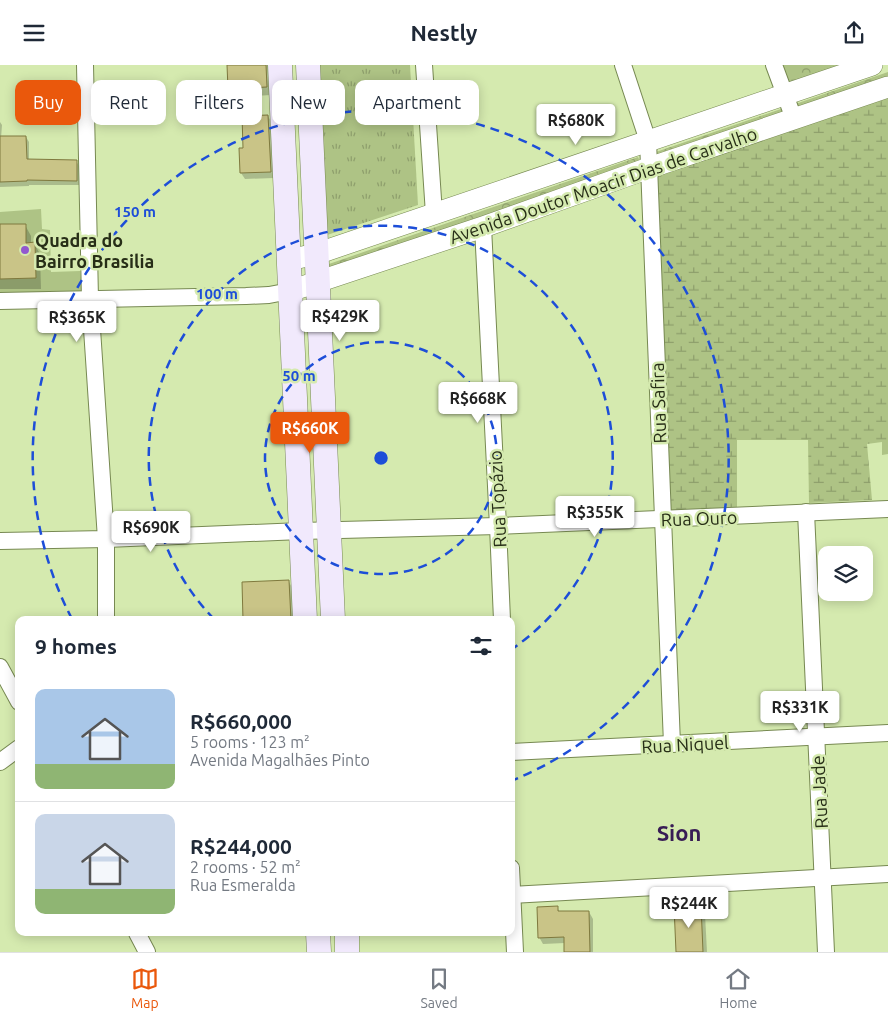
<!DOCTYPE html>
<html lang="en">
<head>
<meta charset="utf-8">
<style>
	body { margin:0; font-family:Ubuntu,sans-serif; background:#f6f6f7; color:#1f2937; height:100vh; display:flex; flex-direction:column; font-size:19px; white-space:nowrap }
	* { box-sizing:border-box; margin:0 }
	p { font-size:16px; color:#747a83 }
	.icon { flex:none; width:28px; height:28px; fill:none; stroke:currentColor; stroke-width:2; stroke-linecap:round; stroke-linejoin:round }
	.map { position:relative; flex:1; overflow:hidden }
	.drawer { position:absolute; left:15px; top:551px; width:500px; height:320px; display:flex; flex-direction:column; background:#fff; border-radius:10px; box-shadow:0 2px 12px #0003 }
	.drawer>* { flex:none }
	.banner { position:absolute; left:15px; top:15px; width:500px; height:45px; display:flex; gap:10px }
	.tools { position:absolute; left:818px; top:481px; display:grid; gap:10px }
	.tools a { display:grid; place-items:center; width:55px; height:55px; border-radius:10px; background:#fff; box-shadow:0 2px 12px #0003; font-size:25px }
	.price { position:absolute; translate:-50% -42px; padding:0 11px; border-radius:5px; background:#fff; color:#222; font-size:16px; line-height:32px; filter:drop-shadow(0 1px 2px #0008) }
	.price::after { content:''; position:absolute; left:50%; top:30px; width:15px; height:11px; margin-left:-8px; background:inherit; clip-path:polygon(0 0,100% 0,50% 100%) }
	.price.active { background:#ea580c; color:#fff }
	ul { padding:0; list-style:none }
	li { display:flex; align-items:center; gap:15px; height:125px; padding:0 20px }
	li+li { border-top:1px solid #e0e1e3 }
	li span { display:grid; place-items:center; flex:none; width:140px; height:100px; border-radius:10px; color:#555 }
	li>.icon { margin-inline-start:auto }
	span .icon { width:60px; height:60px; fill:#fffc; stroke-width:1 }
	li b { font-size:21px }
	h2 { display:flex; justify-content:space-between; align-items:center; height:60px; padding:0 20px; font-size:21px }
	.tag { padding:0 18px; border-radius:10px; background:#fff; box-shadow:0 2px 12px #0003; font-size:18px; line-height:45px }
	.tag.active { background:#ea580c; color:#fff }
	header { display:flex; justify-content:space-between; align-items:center; height:65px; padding:0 20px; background:#fff; font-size:22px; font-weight:700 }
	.dock { display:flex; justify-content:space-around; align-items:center; height:70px; border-top:1px solid #e0e1e3; background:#fff; font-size:14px; color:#747a83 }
	.dock a { display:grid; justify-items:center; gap:2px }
	.dock .active { color:#ea580c }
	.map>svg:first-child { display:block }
	.grass { fill:url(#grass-tufts) }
	.forest { fill:url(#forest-crowns) }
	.wetland { fill:url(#wetland-marsh) }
	.pitch { fill:#aec385 }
	.shadow { fill:#0003 }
	.building { fill:#c9c487; stroke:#7f793e }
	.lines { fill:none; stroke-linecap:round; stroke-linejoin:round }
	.minor-casing { stroke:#778952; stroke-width:18 }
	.tertiary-casing { stroke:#778952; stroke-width:22 }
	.secondary-casing { stroke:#778952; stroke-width:25 }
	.minor { stroke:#fff; stroke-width:16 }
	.tertiary { stroke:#fff; stroke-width:21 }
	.secondary { stroke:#f1e9fc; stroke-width:24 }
	.ring { fill:none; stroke:#1d4ed8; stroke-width:2.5; stroke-dasharray:9 6 }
	.poi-dot { fill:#9258cf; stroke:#d5eaaf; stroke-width:2 }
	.labels { text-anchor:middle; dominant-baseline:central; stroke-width:5; stroke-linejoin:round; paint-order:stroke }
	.street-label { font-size:18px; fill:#272e17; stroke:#d5eaaf }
	.poi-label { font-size:18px; font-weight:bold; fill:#272e17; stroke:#d5eaaf; text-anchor:start }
	.district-label { font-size:22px; font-weight:bold; fill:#381c55; stroke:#d5eaaf }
	.centre { fill:#1d4ed8; stroke:#d5eaaf; stroke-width:2.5 }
	.ring-label { font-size:15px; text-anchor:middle; font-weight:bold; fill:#1d4ed8; stroke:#d5eaaf; stroke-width:5; stroke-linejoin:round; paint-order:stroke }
</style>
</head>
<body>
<header><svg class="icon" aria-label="menu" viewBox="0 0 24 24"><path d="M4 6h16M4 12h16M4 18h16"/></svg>Nestly<svg class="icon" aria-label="share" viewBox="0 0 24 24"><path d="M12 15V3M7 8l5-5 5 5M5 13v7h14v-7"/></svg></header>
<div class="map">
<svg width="888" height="887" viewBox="0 0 888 887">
	<defs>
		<pattern id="grass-tufts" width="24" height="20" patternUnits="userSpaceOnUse" patternTransform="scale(1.25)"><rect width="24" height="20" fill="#aec385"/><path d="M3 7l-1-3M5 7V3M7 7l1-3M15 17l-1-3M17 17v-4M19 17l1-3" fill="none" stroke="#8e9f6c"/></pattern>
		<pattern id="forest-crowns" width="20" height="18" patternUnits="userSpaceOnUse" patternTransform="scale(1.25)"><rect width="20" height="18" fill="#aec385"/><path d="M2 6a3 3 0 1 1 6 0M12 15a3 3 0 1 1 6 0" fill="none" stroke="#8e9f6c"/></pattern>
		<pattern id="wetland-marsh" width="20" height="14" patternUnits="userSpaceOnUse" patternTransform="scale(1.25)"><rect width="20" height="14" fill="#aec385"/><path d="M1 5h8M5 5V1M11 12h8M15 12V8" fill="none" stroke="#8e9f6c"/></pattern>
	</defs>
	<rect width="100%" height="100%" fill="#d5eaaf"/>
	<path class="grass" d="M311,0H410L418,140L315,174Z"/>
	<g class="forest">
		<path d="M783,0H841L789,18Z"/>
		<path d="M888,7V16L659,95L656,87Z"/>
		<path d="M638,92L643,102L327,209L326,200Z"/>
	</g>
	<path class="wetland" d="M888,27V389L882,390V377L867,379L872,435L809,438L808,375H737V446L670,449L654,112Z"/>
	<path class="pitch" d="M41,144L42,164L50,165L51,207L80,206L83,228L0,229V147Z"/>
	<g class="shadow">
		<path d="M229,0H271V30L234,32L230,24Z"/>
		<path d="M268,51L272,58L274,113L245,114L241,108L244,84Z"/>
		<path d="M0,57L2,60L1,73L26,72L29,77V96H76L79,101L80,120H29V121L0,122Z"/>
		<path d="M0,160H25L31,171V179L34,178L40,189L41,224H0Z"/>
		<path d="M289,517L295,528L296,555H245Z"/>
		<path d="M700,841L705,849L707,887H678Z"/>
		<path d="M557,842L560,848L589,847L593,854V887H566L565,878L543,879L539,872Z"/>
	</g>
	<g class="building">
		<path d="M227,0H266L267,22L228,24Z"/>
		<path d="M268,50L271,107L240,108L239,83H243L242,51Z"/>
		<path d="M0,71H26L27,94L77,95V116L27,115V116L0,117Z"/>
		<path d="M0,159H26V178L35,177L36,213L0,214Z"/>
		<path d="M289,515L291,555H243L242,517Z"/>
		<path d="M701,840L703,887H676L674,841Z"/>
		<path d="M558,841V846H589L590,887H564V872L538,873L537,842Z"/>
	</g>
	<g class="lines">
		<g class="minor-casing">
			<g id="minor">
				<path d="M85,0L90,234L106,474V555"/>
				<path d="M424,0L434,149"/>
				<path d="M623,0L648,76L672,679"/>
				<path d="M774,0L794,54"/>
				<path d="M483,162L498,461L502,555"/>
				<path d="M0,236L246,231L269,230L290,226"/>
				<path d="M806,447L826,887"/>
				<path d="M0,476L106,474L301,466L498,461L888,444"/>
				<path d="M0,602L19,637"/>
				<path d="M511,687L888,668"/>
				<path d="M0,697L19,683"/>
				<path d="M511,803L515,887"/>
				<path d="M511,830L888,809"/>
				<path d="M137,868L147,887"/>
			</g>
		</g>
		<g class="tertiary-casing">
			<g id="tertiary">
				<path d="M289,195L316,189L872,0"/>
				<path d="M290,226L483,162L649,103L888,22"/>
			</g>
		</g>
		<g class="secondary-casing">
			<g id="secondary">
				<path d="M280,0L305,555"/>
				<path d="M308,0L333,555"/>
				<path d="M318,868L319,887"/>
				<path d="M347,868V887"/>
			</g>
		</g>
		<use href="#minor" class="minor"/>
		<use href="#tertiary" class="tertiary"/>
		<use href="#secondary" class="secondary"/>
	</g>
	<g class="ring">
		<circle cx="381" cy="393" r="116"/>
		<path d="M214 554A232 232 0 1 1 512 584"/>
		<path d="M72 554A348 348 0 1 1 511 716"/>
	</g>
	<circle class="poi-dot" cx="25" cy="185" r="5"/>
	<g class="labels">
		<g class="street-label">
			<text transform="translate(603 120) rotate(-19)">Avenida Doutor Moacir Dias de Carvalho</text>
			<text transform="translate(658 338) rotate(-92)">Rua Safira</text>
			<text transform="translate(497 434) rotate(-93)">Rua Topázio</text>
			<text transform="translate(699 453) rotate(-2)">Rua Ouro</text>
			<text transform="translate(685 679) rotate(-3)">Rua Niquel</text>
			<text transform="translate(819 727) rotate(-93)">Rua Jade</text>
		</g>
		<g class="poi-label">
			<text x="35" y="175">Quadra do<tspan x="35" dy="21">Bairro Brasilia</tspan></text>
		</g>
		<g class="district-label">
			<text x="679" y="767">Sion</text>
		</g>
	</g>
	<circle cx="381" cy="393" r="8" class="centre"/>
	<g class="ring-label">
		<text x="135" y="152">150 m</text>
		<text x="217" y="234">100 m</text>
		<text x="299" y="316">50 m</text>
	</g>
</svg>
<div class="tools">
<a><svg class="icon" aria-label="layers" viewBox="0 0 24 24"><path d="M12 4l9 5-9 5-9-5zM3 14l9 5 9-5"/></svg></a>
</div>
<b class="price" style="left:576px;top:81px">R$680K</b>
<b class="price" style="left:340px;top:277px">R$429K</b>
<b class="price" style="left:77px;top:278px">R$365K</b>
<b class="price" style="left:478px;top:359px">R$668K</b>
<b class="price active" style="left:310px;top:389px">R$660K</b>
<b class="price" style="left:595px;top:473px">R$355K</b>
<b class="price" style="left:151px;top:488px">R$690K</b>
<b class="price" style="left:800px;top:668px">R$331K</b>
<b class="price" style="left:689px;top:864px">R$244K</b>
<div class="banner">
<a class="tag active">Buy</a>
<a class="tag">Rent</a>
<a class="tag">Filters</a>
<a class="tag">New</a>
<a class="tag">Apartment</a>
</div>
<section class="drawer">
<h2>9 homes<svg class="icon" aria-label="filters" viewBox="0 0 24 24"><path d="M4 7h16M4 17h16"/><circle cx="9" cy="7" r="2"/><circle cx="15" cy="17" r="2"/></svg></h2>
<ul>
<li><span style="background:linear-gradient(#a9c7e8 75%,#8fb573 0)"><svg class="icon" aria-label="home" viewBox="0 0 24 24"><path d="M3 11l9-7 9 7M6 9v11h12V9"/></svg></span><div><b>R$660,000</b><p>5 rooms · 123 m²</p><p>Avenida Magalhães Pinto</p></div></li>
<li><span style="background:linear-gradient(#c9d6e8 75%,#8fb573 0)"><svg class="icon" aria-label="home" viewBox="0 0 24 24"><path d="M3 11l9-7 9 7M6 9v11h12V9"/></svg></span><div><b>R$244,000</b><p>2 rooms · 52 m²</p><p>Rua Esmeralda</p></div></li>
</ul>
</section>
</div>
<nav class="dock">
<a class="active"><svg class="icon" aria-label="map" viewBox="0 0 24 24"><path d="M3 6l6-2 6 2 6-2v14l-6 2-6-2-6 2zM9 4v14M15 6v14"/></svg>Map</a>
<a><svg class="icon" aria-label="saved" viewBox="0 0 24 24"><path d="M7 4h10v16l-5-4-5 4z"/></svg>Saved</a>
<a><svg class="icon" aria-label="home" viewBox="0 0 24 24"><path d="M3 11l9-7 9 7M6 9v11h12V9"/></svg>Home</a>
</nav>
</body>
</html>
